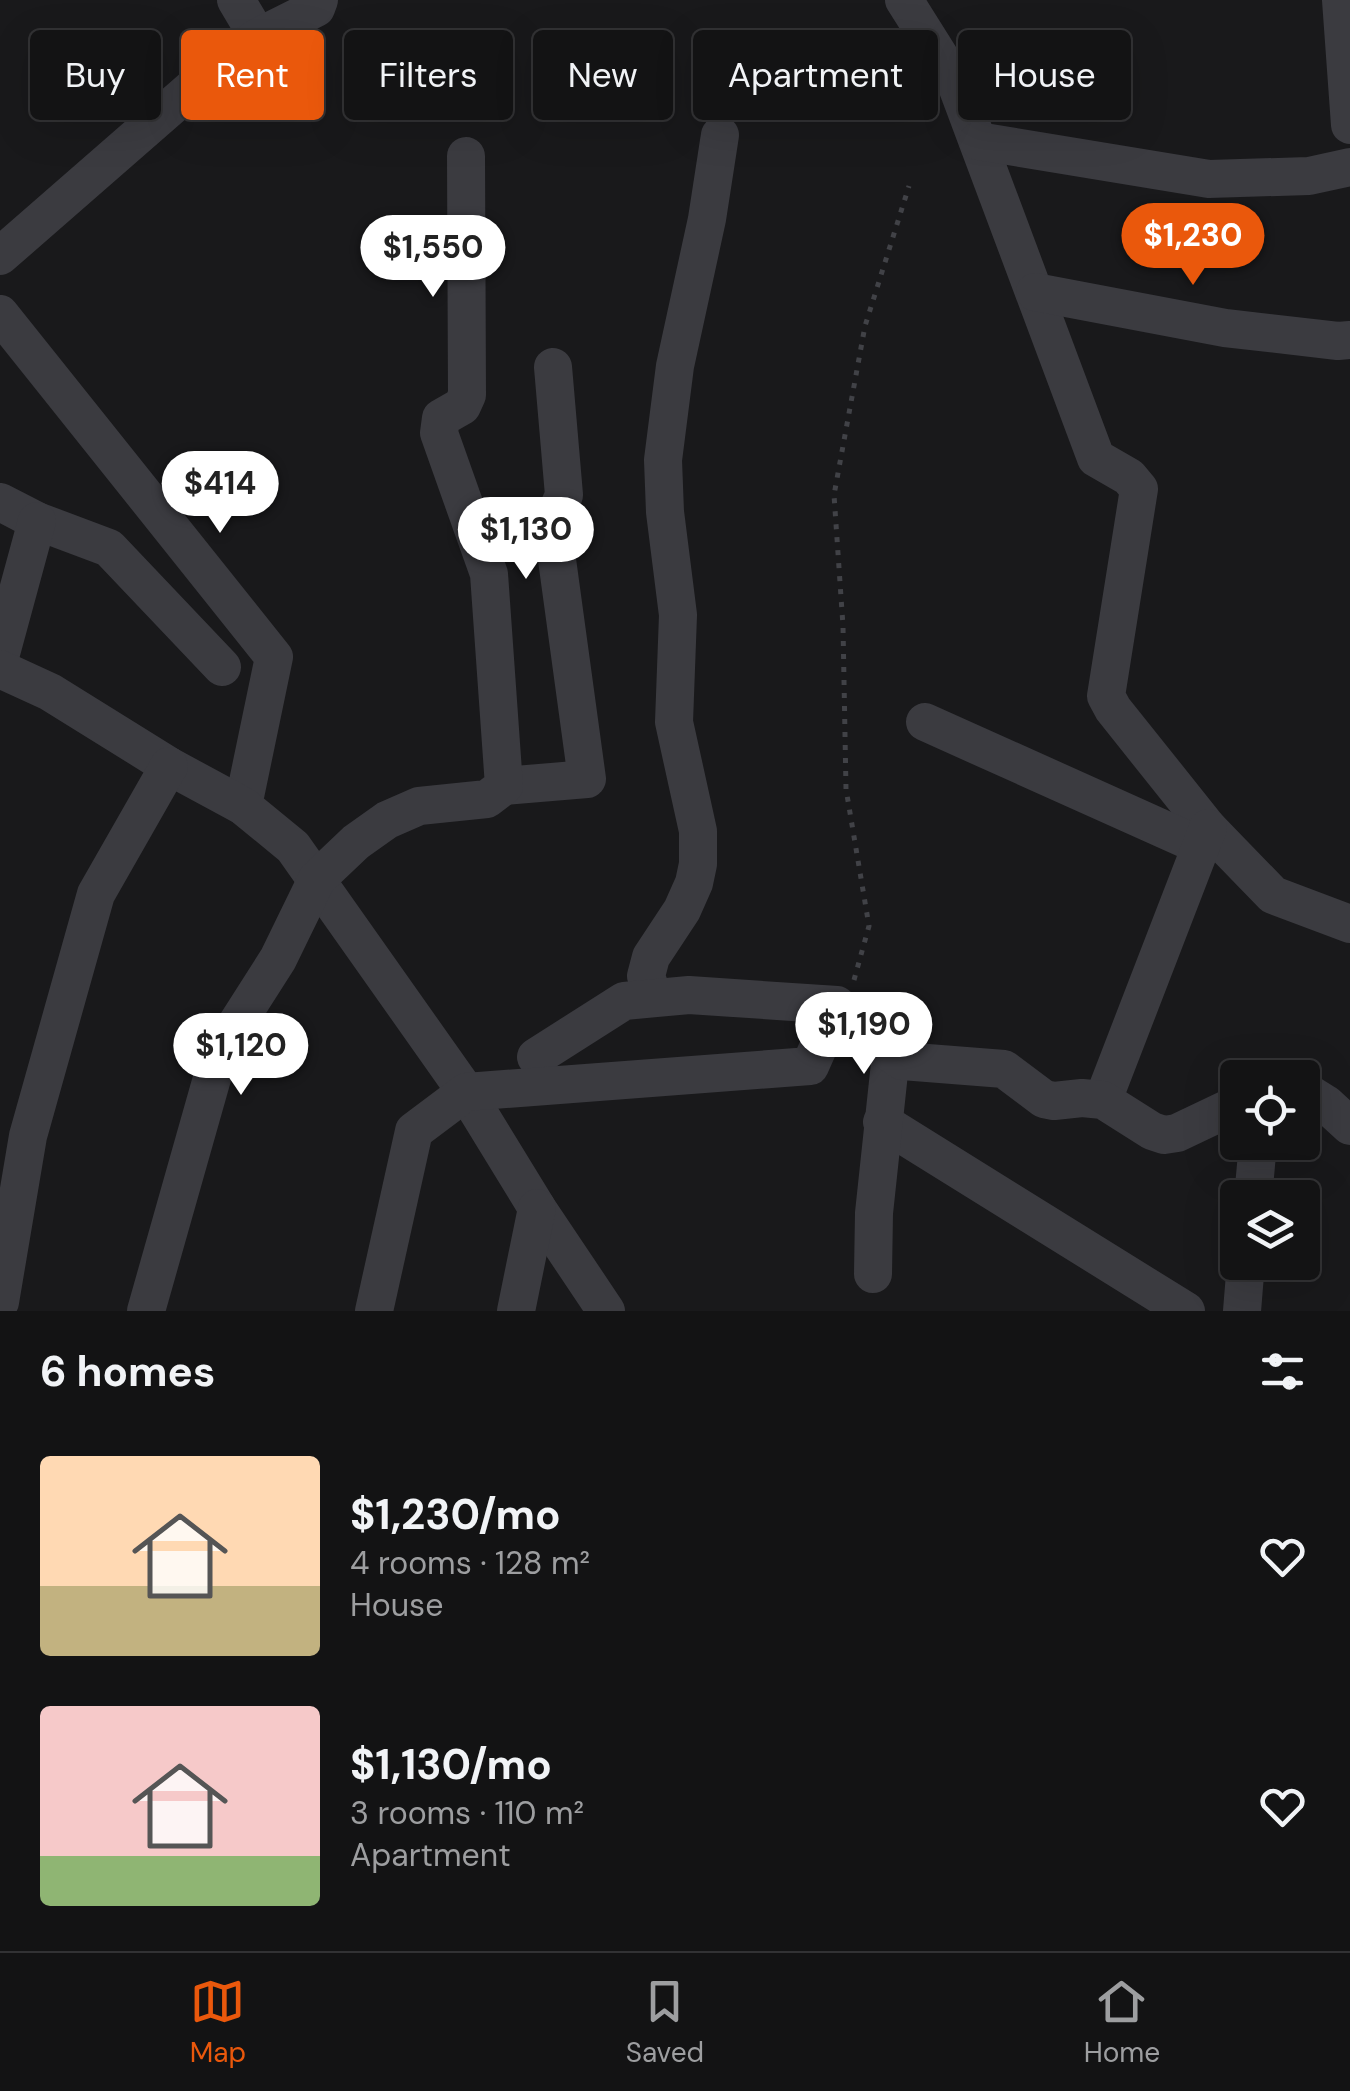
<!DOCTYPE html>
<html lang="en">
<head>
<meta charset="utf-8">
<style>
	body { margin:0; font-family:"DM Sans",sans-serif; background:#202022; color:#f1f3f6; height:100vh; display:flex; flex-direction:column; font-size:38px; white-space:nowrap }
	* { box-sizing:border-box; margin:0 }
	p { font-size:32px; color:#9d9ea0 }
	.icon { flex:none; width:55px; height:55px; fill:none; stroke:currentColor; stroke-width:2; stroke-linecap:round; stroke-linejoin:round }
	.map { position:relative; height:1311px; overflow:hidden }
	.sheet { display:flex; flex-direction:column; background:#131314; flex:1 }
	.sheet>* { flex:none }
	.banner { position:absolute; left:30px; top:30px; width:1290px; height:90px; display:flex; gap:20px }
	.buttons { position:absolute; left:1220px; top:1060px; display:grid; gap:20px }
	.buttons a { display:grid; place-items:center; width:100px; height:100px; border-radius:10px; background:#131314; box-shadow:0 10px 40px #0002,0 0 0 2px #323234; font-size:50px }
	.price { position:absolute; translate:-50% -85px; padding:0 22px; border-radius:35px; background:#fff; color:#222; font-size:32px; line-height:65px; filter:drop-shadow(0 2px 5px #0008) }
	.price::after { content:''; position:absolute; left:50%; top:60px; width:30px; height:22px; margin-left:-15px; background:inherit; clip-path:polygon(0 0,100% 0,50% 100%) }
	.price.selected { background:#ea580c; color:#fff }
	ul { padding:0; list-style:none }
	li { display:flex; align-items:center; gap:30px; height:250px; padding:0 40px }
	li span { display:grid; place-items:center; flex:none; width:280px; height:200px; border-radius:10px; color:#555 }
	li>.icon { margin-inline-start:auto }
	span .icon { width:120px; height:120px; fill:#fffc; stroke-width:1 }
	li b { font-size:42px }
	h2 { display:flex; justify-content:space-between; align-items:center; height:120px; padding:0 40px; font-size:42px }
	.chip { padding:0 35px; border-radius:10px; background:#131314; box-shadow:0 10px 40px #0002,0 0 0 2px #323234; font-size:35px; line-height:90px }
	.chip.selected { background:#ea580c; color:#fff }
	.tabs { display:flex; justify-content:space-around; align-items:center; height:140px; border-top:2px solid #323234; background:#131314; font-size:28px; color:#9d9ea0 }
	.tabs a { display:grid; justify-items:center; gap:5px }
	.tabs .selected { color:#ea580c }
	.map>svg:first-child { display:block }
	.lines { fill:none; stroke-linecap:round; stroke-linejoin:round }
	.path { stroke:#414247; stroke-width:5; stroke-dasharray:5 8; stroke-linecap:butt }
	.minor { stroke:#3b3b40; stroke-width:38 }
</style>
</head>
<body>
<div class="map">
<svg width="1350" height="1311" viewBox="0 0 1350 1311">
	<rect width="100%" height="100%" fill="#19191b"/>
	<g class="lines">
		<path class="path" d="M854,980L869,926L846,789L843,626L834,495L865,326L909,186"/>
		<g class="minor">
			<path d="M236,0L258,37"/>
			<path d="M904,0L955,81L1096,458L1129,477L1139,489L1106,696L1113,709L1208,828L1273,895L1350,924"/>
			<path d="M1341,0L1350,125"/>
			<path d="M978,141L1209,179L1309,176L1350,167"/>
			<path d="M0,256L220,64L258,37L316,8L319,0"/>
			<path d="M1035,292L1225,328L1338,341L1350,340"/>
			<path d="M0,314L274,657L243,806"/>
			<path d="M0,502L37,521L109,548L222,667"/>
			<path d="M0,657L37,521"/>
			<path d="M0,669L50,692L169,766L243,806L293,847L466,1092L537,1208L606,1311"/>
			<path d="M925,722L1201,846"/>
			<path d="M504,786L587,779L552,523L564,495L553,367"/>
			<path d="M653,997L646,976L651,957L682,910L694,883L698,864V831L674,722L678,615L665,512L663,460L675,366L707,219L720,135"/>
			<path d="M536,1057L624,1001L689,995L837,1005"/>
			<path d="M1302,1089L1326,1104L1350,1126"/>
			<path d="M1103,1100L1208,828"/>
			<path d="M882,1122L1186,1311"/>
			<path d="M1253,1198L1257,1154"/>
			<path d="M873,1274L874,1213L891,1054"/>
			<path d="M0,1302L28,1136L96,894L169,766"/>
			<path d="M146,1311L220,1050L278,959L317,879L356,842L387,820L419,806L487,799L504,786L489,574L439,433L441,418L462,406L467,395L466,156"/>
			<path d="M374,1311L414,1131L466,1092L810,1066L833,1014L902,1061L1004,1069L1044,1099L1054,1101L1082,1098L1103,1100L1152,1131L1164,1135L1177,1133L1238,1104"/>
			<path d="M516,1311L537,1208"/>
			<path d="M1242,1311L1246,1262"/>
		</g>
	</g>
</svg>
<div class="buttons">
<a><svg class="icon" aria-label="locate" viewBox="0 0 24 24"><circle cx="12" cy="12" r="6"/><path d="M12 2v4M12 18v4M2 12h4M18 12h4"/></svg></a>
<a><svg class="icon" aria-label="layers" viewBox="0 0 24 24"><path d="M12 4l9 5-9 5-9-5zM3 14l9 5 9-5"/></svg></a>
</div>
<b class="price selected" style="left:1193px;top:288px">$1,230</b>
<b class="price" style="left:433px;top:300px">$1,550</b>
<b class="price" style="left:220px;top:536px">$414</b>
<b class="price" style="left:526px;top:582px">$1,130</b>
<b class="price" style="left:864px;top:1077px">$1,190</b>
<b class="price" style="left:241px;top:1098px">$1,120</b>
<div class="banner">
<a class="chip">Buy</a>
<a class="chip selected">Rent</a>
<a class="chip">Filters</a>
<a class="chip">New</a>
<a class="chip">Apartment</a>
<a class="chip">House</a>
</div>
</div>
<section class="sheet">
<h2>6 homes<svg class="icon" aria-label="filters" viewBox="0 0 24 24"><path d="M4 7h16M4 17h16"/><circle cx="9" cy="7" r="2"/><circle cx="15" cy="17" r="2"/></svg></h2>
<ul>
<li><span style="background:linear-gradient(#ffd9b3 65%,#c2b280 0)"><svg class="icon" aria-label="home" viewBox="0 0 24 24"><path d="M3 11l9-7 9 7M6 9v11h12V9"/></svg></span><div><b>$1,230/mo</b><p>4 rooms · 128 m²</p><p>House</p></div><svg class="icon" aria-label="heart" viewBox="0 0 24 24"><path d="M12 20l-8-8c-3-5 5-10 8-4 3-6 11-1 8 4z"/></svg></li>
<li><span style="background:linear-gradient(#f6c9c9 75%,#8fb573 0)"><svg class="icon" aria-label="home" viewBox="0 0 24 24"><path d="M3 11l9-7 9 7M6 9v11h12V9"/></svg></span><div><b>$1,130/mo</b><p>3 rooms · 110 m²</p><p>Apartment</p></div><svg class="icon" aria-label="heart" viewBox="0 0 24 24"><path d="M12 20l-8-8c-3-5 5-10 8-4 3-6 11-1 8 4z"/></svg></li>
</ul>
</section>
<nav class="tabs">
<a class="selected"><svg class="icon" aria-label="map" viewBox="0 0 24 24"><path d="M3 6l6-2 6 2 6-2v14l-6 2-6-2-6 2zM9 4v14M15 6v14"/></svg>Map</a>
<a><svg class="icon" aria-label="saved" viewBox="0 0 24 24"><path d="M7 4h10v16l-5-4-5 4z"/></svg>Saved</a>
<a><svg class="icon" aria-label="home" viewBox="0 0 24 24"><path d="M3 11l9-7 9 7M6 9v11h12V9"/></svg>Home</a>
</nav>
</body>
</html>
